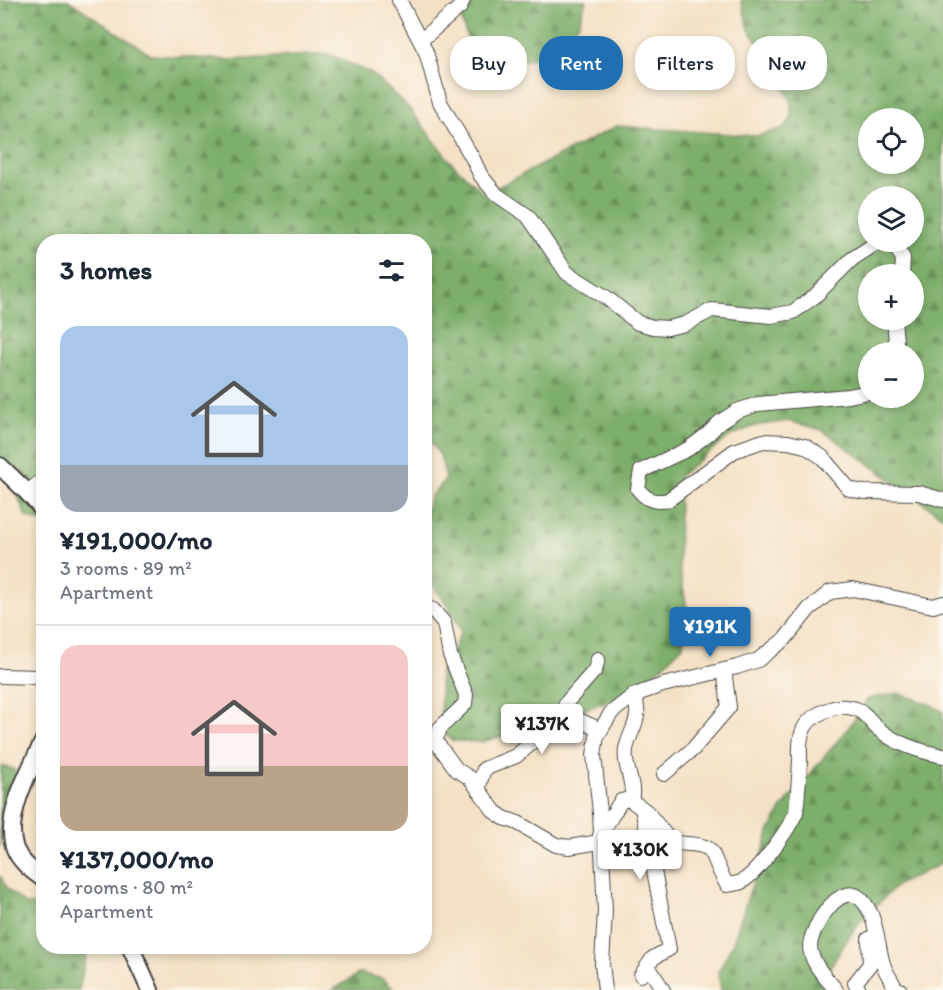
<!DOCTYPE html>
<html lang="en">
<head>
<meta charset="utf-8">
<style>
	body { margin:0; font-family:Itim,sans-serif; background:#f6f6f7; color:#1f2937; height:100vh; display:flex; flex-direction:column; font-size:22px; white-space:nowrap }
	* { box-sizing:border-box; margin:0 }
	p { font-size:20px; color:#747a83 }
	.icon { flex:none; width:33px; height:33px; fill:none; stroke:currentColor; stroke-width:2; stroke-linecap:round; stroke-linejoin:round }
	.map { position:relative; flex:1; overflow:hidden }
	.side { position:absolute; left:36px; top:234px; width:396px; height:720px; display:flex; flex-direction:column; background:#fff; border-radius:24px; box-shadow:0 3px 9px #0003 }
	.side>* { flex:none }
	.hud { position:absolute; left:450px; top:36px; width:402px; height:54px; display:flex; gap:12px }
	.tools { position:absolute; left:858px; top:108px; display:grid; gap:12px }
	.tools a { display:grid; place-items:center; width:66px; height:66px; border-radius:50%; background:#fff; box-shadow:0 3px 9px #0003; font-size:30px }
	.price { position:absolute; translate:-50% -51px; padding:0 14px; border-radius:6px; background:#fff; color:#222; font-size:20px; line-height:39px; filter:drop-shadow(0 2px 3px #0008) }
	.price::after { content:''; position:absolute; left:50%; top:36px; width:18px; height:14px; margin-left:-9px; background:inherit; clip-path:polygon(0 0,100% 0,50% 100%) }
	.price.selected { background:#1f6fb2; color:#fff }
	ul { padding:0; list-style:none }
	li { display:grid; align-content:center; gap:12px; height:318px; padding:0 24px }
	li+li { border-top:2px solid #e0e1e3 }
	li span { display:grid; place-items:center; height:186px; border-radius:18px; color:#555 }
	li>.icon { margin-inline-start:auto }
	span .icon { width:108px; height:108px; fill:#fffc; stroke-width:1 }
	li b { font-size:26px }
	h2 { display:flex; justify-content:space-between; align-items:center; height:72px; padding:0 24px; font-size:26px }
	.pill { padding:0 21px; border-radius:24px; background:#fff; box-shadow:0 3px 9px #0003; font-size:21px; line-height:54px }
	.pill.selected { background:#1f6fb2; color:#fff }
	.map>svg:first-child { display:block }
	.forest { fill:url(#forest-firs); stroke:#546d4a; stroke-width:1.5; fill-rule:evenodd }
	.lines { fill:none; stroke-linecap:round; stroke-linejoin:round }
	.minor-casing { stroke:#494642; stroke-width:16 }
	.major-casing { stroke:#494642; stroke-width:20 }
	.minor { stroke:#fff; stroke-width:14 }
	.major { stroke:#fff; stroke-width:16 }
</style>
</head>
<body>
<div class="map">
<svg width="943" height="990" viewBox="0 0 943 990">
	<defs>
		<pattern id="forest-firs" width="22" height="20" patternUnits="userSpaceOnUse" patternTransform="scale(1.5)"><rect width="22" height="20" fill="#7daf6a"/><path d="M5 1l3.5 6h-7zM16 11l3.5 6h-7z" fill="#678f57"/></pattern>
	</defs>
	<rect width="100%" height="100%" fill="#fbf7ec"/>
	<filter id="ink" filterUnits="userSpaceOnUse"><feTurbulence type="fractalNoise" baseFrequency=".0167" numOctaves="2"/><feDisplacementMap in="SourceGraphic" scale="12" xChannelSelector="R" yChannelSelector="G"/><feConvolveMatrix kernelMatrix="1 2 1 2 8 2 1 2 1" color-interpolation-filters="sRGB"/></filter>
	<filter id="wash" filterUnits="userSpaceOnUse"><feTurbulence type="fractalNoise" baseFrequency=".008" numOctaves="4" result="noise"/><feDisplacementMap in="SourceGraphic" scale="24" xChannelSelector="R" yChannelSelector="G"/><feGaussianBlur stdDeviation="1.35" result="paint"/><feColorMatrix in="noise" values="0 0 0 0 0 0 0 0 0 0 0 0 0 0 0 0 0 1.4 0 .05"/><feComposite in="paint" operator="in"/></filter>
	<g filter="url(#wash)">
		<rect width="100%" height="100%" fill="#f4e1c5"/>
		<g class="forest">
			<path d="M0,0H68L151,55L229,60L329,54L372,74L409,108L449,160L484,194L617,126L757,136L781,129L791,120V101L768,58L749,30L741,0H943V517L822,430L788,421L755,426L730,436L679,476V566L687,609L683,646L660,669L617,698L526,730L481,742L452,741L441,727L440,671L453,650L461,631L449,607L433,585L425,565V513L431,496L446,478L440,455L425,435L424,242H44L43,523L26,517L14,486L0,467ZM868,118H914V164H868ZM868,196H914V242H868ZM868,274H914V320H868ZM868,352H914V398H868Z"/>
			<path d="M455,0H586L579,23L548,54L511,64L492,65L468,40Z"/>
			<path d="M898,693L930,704L943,712V860L939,865L897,885L857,925L830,967L832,990H721L718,972L732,945L770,830L782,808L849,727L868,699Z"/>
			<path d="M1,766L14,769L20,786L3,819L0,847Z"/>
			<path d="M0,875L7,889L26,905L43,904L44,946L88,947L79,990H0Z"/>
			<path d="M360,973L383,979L395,990H333Z"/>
		</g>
	</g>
	<g filter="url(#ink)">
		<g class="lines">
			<g class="minor-casing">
				<g id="minor">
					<path d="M399,0L426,52L440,102L473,159L481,176L497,195L528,216L567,273L607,298L638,323L653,327L668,328L685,324L712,310L771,316L793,312L815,296L852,259L875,244L892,243L903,258L902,274"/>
					<path d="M421,40L460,7L463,0"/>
					<path d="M894,320L897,352"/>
					<path d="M868,392L849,396L758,404L737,411L720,422L708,434L688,449L641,471L638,489C646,500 655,503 668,500L734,451L763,441L788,442L805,446L822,457L849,489L864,492L919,493L943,500"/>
					<path d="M27,492L44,479"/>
					<path d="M424,607L433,610L444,623L450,655L466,695L465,704L440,728L438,734L434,739L457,770L470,778L495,812L504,818L518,823L556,845L569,847L600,842"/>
					<path d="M0,676L38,677L44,674"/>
					<path d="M561,718L566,703L595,670L598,659"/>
					<path d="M664,774L693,749L729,707L724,670"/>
					<path d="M478,789L484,769L516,756L534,741L537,722C570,716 571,715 600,730"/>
					<path d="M631,800C636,784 623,767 626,749C631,727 643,720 634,695"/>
					<path d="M600,835L621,801L629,799L647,812L672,843C723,845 705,848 727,885C732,884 737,884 741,882C757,874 789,829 796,812C798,795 799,778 800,761C800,752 799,742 802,733C808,714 837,702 856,709C865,712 870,721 876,727C895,744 919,751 943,756"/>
					<path d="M648,966L663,990"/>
					<path d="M641,975L653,958L669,949L642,808"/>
					<path d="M605,990L602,964L605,911L600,813L594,755L597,736L611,713L634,695L663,685L737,667L758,660L785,639L809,609L830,592L853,589L933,606L943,603"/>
					<path d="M836,990C826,978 811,963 810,947C810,929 840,879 861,899C877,915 877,944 883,964C886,973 892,981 896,989L900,990"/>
					<path d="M859,990L855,983L870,964L869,939L877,935"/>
				</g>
			</g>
			<g class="major-casing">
				<g id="major">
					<path d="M0,466L27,492L44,511"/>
					<path d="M44,740C30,769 3,817 15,849C20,861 33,872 44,879"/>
					<path d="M130,946L150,990"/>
				</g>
			</g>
			<use href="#minor" class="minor"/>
			<use href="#major" class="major"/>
		</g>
	</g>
</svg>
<div class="tools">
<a><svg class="icon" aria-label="locate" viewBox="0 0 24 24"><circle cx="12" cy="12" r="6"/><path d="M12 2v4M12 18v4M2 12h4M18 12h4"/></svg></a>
<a><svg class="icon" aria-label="layers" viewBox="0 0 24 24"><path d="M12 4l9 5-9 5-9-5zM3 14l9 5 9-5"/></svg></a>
<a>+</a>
<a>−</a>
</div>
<b class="price selected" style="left:710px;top:658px">¥191K</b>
<b class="price" style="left:542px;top:755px">¥137K</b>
<b class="price" style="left:640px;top:881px">¥130K</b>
<div class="hud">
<a class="pill">Buy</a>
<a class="pill selected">Rent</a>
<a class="pill">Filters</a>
<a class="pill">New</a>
</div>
<section class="side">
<h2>3 homes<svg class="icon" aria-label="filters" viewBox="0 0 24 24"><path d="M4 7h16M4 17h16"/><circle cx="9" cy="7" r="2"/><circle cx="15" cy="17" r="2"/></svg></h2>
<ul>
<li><span style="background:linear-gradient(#a9c7e8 75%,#9aa5b1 0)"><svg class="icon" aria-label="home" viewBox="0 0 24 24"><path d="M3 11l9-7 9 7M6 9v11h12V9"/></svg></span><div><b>¥191,000/mo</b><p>3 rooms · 89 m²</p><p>Apartment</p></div></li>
<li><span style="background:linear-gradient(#f6c9c9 65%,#b9a48a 0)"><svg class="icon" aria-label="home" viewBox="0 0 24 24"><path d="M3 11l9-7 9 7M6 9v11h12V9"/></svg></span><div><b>¥137,000/mo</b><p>2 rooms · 80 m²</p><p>Apartment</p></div></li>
</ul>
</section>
</div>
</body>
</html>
